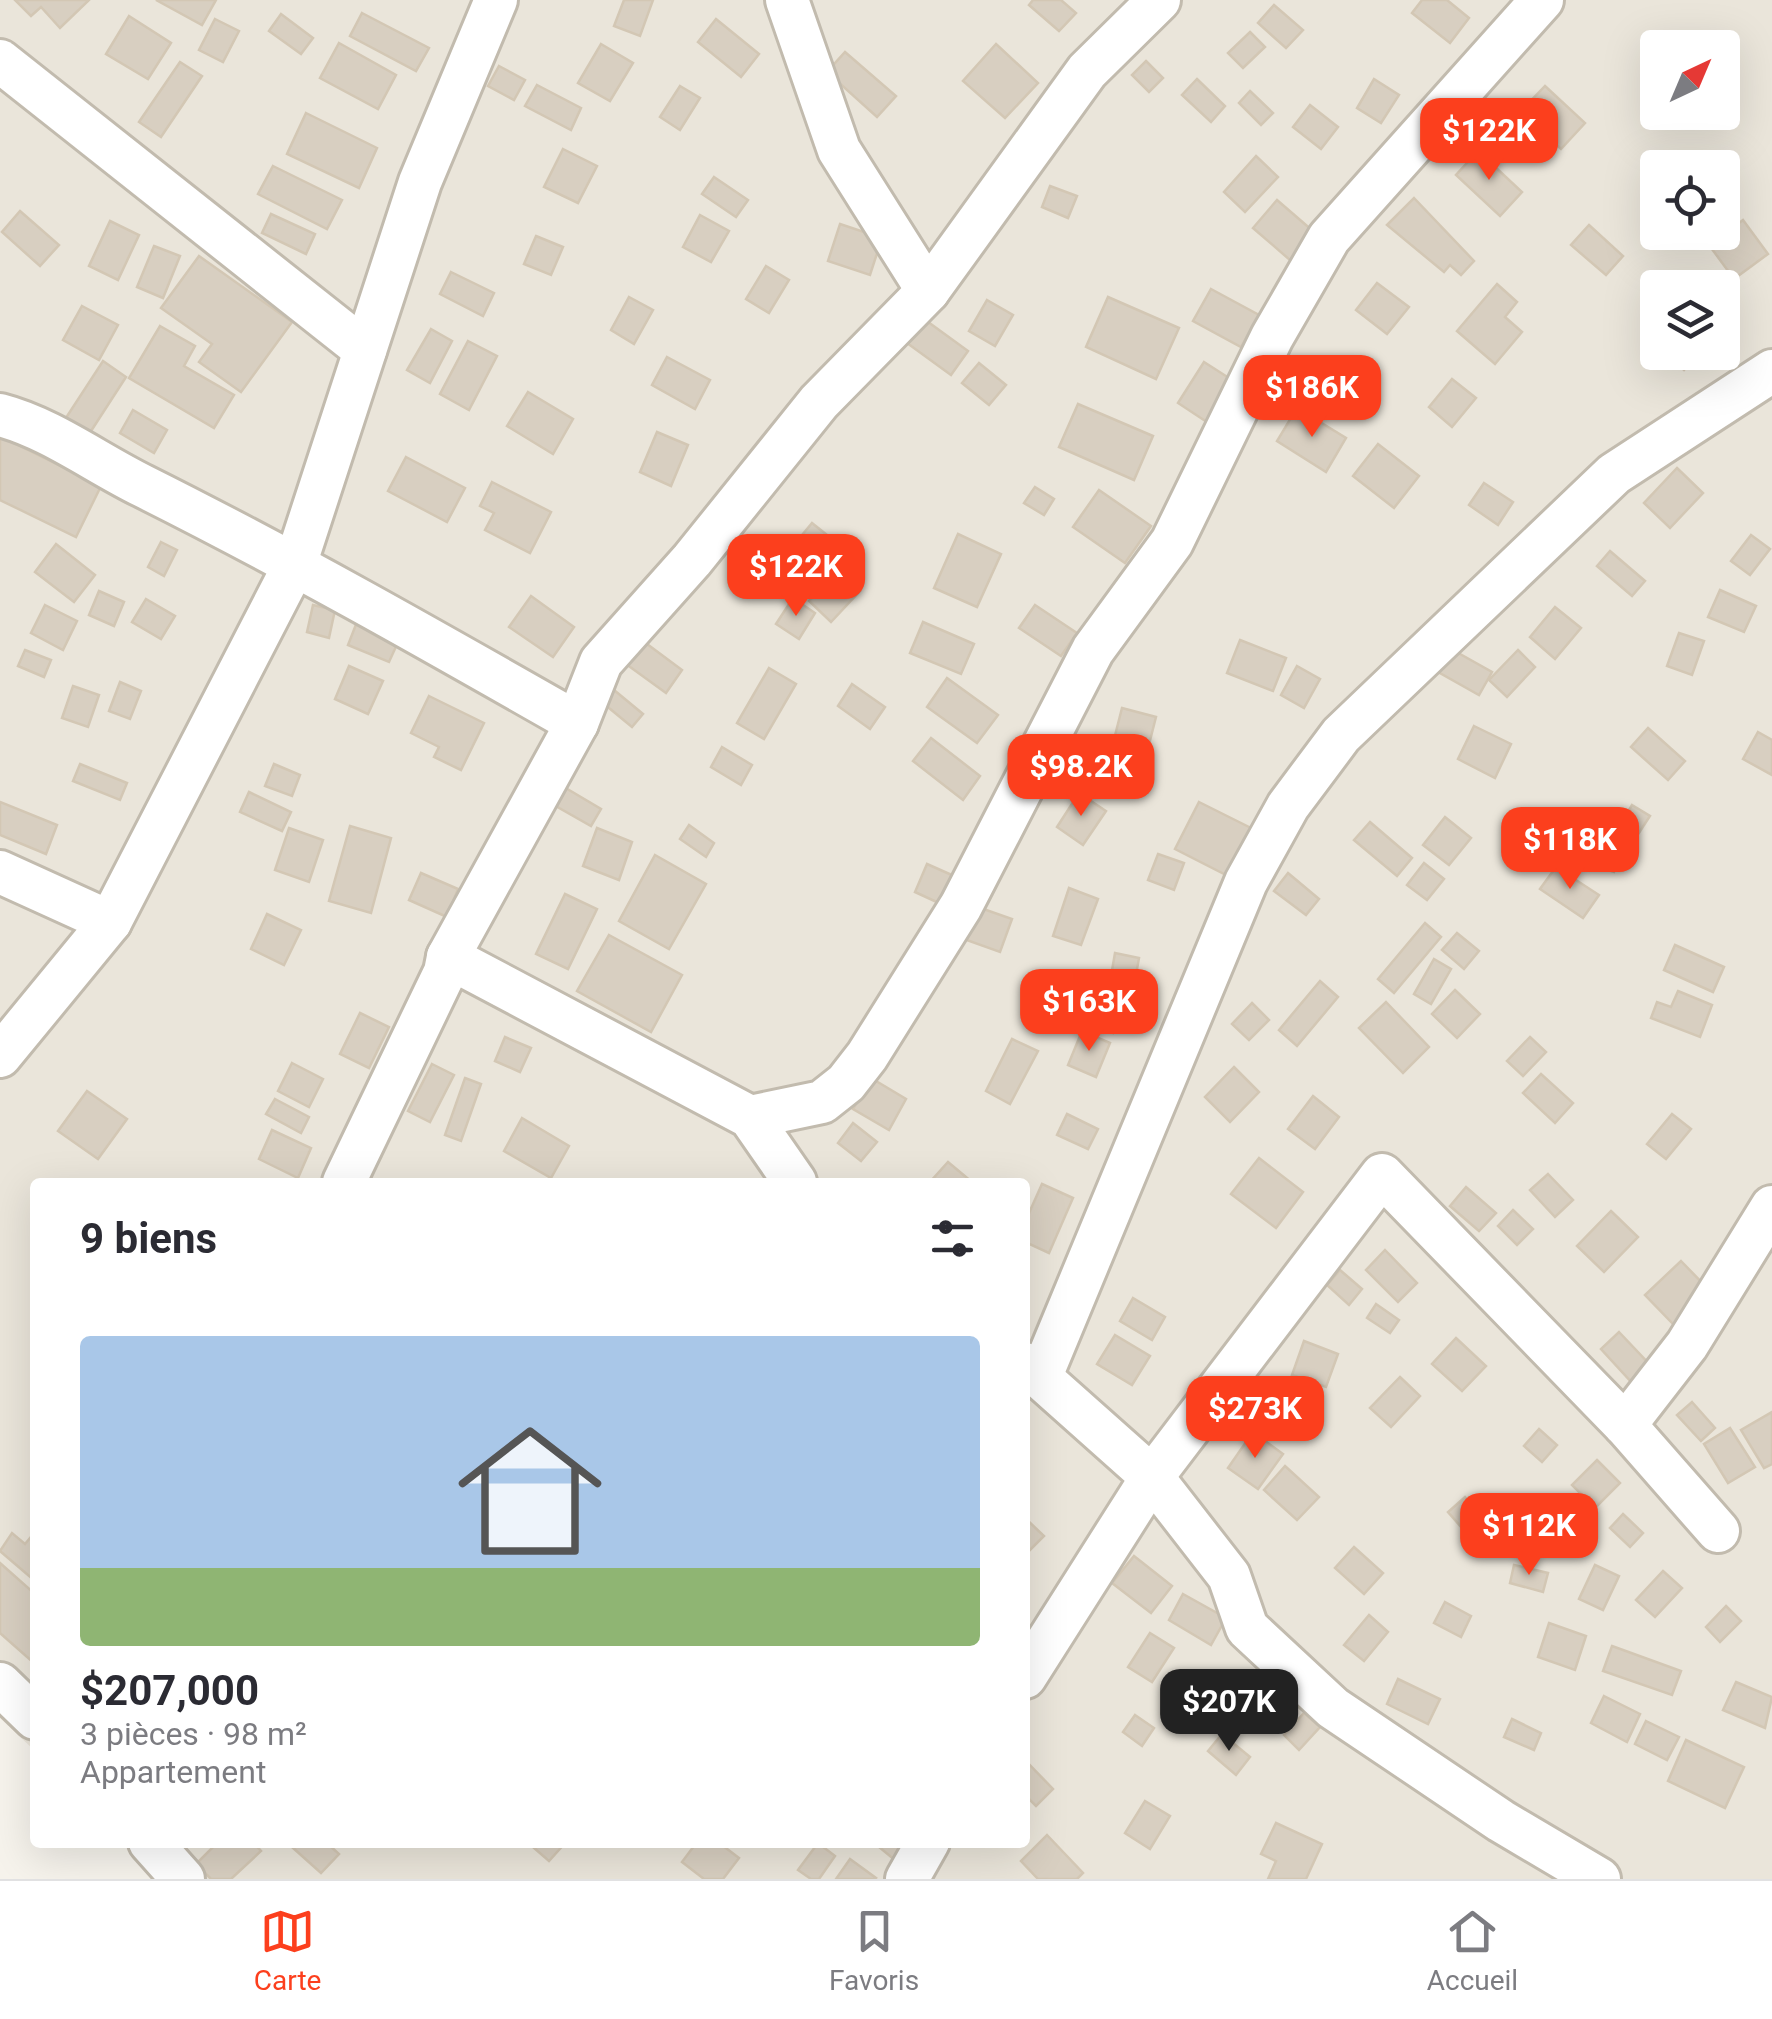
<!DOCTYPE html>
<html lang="fr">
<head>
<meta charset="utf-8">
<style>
	body { margin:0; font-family:Roboto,sans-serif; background:#f2f2f3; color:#2b2b33; height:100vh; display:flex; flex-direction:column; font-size:38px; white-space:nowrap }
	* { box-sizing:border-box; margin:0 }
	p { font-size:32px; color:#7c7c81 }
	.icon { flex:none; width:55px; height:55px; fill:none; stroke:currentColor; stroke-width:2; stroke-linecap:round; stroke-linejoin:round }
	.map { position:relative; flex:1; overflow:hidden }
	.sheet { position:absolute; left:30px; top:1178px; width:1000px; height:670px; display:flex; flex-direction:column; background:#fff; border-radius:10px; box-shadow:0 10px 40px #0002 }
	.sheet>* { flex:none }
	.needle { width:65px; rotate:44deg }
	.fabs { position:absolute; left:1640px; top:30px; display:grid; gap:20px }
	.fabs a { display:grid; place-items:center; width:100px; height:100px; border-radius:10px; background:#fff; box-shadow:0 10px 40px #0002; font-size:50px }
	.price { position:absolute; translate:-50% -85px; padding:0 22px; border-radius:20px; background:#fc3f1d; color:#fff; font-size:32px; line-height:65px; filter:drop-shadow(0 2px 5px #0008) }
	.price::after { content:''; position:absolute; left:50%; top:60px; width:30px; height:22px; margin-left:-15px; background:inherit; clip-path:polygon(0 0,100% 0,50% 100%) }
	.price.selected { background:#222; color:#fff }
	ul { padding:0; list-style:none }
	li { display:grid; align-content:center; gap:20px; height:530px; padding:0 50px }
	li+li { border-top:2px solid #e1e1e2 }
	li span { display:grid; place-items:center; height:310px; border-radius:10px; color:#555 }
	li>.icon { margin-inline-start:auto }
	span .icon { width:180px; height:180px; fill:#fffc; stroke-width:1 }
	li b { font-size:42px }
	h2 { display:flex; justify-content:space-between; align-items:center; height:120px; padding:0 50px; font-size:42px }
	.dock { display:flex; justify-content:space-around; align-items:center; height:140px; border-top:2px solid #e1e1e2; background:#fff; font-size:28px; color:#7c7c81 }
	.dock a { display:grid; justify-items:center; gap:5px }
	.dock .selected { color:#fc3f1d }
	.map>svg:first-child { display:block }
	.residential { fill:#eae5da; fill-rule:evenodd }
	.building { fill:#d8cfc1; stroke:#d3c7b4; stroke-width:2.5 }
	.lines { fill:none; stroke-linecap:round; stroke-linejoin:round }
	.minor-casing { stroke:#c2bbae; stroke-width:48 }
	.minor { stroke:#fff; stroke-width:42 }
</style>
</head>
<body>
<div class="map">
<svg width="1772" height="1879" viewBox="0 0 1772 1879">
	<rect width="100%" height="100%" fill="#f6f3ec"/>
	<path class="residential" d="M0,0H1772V1879H171L132,1843L1025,1842V1182H35V1751L0,1718ZM1658,48H1722V112H1658ZM1658,168H1722V232H1658ZM1658,288H1722V352H1658Z"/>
	<g class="building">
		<path d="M15,0H89L60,28L41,7L31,16Z"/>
		<path d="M156,0H216L202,25Z"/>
		<path d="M624,0H653L640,36L614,26Z"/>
		<path d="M1033,0H1061L1076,13L1059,31L1029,5Z"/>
		<path d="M1422,0H1447L1469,18L1450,43L1412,13Z"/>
		<path d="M1274,5L1303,30L1286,48L1258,23Z"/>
		<path d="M362,13L429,48L416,71L350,36Z"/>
		<path d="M281,14L313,38L301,54L269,31Z"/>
		<path d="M129,16L171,43L148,79L106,54Z"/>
		<path d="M215,19L239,31L223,62L199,50Z"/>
		<path d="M716,19L759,54L741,77L698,42Z"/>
		<path d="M1250,32L1265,47L1243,68L1228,53Z"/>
		<path d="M339,43L396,75L378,109L320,78Z"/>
		<path d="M601,44L633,63L610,101L578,83Z"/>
		<path d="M996,44L1038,83L1005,118L963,81Z"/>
		<path d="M845,52L896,96L877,117L827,72Z"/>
		<path d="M1146,61L1163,78L1149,92L1132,75Z"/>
		<path d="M180,62L202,76L161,137L139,122Z"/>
		<path d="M499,66L525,80L514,100L488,86Z"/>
		<path d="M1197,79L1225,106L1211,122L1182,95Z"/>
		<path d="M1374,79L1399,95L1381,123L1357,108Z"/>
		<path d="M537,85L581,108L571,130L525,106Z"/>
		<path d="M680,86L700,98L680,130L660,117Z"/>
		<path d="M1545,86L1585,123L1561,149L1521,111Z"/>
		<path d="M1250,91L1273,113L1261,125L1239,103Z"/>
		<path d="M1310,105L1338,127L1321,149L1293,127Z"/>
		<path d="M306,113L377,148L359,188L287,154Z"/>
		<path d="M563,149L597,166L578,203L544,187Z"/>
		<path d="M1478,151L1522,192L1500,216L1456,175Z"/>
		<path d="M1256,156L1278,177L1245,212L1224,192Z"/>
		<path d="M273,166L342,200L327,229L258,194Z"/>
		<path d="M714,177L748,200L736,217L702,194Z"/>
		<path d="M1050,186L1077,196L1068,218L1042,207Z"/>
		<path d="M1414,198L1474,261L1461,275L1450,265L1444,272L1387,225Z"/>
		<path d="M1277,200L1314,232L1290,260L1253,228Z"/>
		<path d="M20,211L59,245L40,266L2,232Z"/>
		<path d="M271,214L315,234L306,254L262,233Z"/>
		<path d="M700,215L729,231L711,262L683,247Z"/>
		<path d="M1743,220L1768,254L1734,279L1709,245Z"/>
		<path d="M110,221L139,235L118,280L89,266Z"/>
		<path d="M840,224L882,238L870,275L828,261Z"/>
		<path d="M1589,225L1623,256L1606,275L1571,245Z"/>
		<path d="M536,236L563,247L551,275L524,264Z"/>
		<path d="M154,246L180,256L163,298L137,287Z"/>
		<path d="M199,256L292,322L241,392L199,362L212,344L161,308Z"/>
		<path d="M766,266L789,280L769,313L746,299Z"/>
		<path d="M451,272L494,293L483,316L440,294Z"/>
		<path d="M1377,283L1409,307L1387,334L1356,310Z"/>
		<path d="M1497,284L1517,302L1505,317L1522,332L1495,364L1457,331Z"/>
		<path d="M1211,289L1259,315L1241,347L1193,321Z"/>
		<path d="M629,297L653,310L634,344L611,330Z"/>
		<path d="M1108,297L1179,328L1156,379L1086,347Z"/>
		<path d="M987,300L1013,315L995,346L969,331Z"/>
		<path d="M82,306L118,325L99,360L63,340Z"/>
		<path d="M924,319L968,351L951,375L907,343Z"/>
		<path d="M160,326L195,346L184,366L234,395L214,428L129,378Z"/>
		<path d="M431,329L452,341L430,383L407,370Z"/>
		<path d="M468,341L497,356L469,410L440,394Z"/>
		<path d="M1664,352H1700L1684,370Z"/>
		<path d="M667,357L710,380L695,409L652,385Z"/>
		<path d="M103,361L126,377L82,445L58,430Z"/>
		<path d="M1204,362L1240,385L1213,426L1178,403Z"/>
		<path d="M979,363L1006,385L989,405L962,383Z"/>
		<path d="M1452,379L1476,398L1452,427L1429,407Z"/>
		<path d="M528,392L573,419L553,454L507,426Z"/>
		<path d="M1078,404L1153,436L1134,480L1059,447Z"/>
		<path d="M1297,408L1346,438L1326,472L1277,441Z"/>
		<path d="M133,410L167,430L154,453L120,433Z"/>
		<path d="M657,432L688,445L671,486L640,472Z"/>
		<path d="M0,436L101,486L76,537L0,500Z"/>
		<path d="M1378,444L1419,476L1394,508L1353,476Z"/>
		<path d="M406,457L465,488L447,522L388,491Z"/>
		<path d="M1677,468L1703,493L1670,528L1644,503Z"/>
		<path d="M492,482L551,512L530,553L485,530L494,513L480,506Z"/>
		<path d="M1484,483L1513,502L1498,525L1469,505Z"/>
		<path d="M1035,487L1054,499L1044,515L1024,503Z"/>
		<path d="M1099,490L1151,526L1125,563L1073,527Z"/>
		<path d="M812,523L832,539L817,558L797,541Z"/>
		<path d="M958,534L1001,554L977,607L934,588Z"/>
		<path d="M1751,535L1770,549L1750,575L1731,561Z"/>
		<path d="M161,542L177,550L164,576L148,567Z"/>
		<path d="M56,544L95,575L74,602L35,572Z"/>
		<path d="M1610,551L1645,581L1632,596L1597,566Z"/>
		<path d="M839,570L860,591L831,622L809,601Z"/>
		<path d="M1720,590L1756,606L1744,632L1708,617Z"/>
		<path d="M99,591L124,602L114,626L89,615Z"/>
		<path d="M531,596L574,627L553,657L509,627Z"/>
		<path d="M793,598L815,613L799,639L776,624Z"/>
		<path d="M146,599L175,616L161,639L132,622Z"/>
		<path d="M45,605L77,621L63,650L31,633Z"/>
		<path d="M313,605L335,610L329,638L307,632Z"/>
		<path d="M1035,605L1077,633L1061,656L1019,628Z"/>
		<path d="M1555,607L1581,628L1555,659L1530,637Z"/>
		<path d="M357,622L399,640L389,662L348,645Z"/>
		<path d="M923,622L974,644L961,674L910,653Z"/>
		<path d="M1679,633L1704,641L1692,675L1667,666Z"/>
		<path d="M1240,640L1286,658L1273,691L1227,673Z"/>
		<path d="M643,641L682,670L666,693L626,664Z"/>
		<path d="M1444,645L1492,672L1479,695L1431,668Z"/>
		<path d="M25,650L51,660L44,677L18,666Z"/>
		<path d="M1518,650L1535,667L1507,697L1489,680Z"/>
		<path d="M349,666L383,681L368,714L335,699Z"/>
		<path d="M1297,666L1320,679L1304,708L1281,695Z"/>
		<path d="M769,668L796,684L764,739L737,723Z"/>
		<path d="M947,678L998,715L977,743L927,707Z"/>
		<path d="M120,682L141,691L130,719L109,711Z"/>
		<path d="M852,684L885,707L870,729L838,706Z"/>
		<path d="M73,686L99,695L88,727L62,718Z"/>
		<path d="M614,690L643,714L632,727L603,703Z"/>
		<path d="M429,696L484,723L461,770L434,757L439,747L411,733Z"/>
		<path d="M1122,708L1156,717L1142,772L1108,763Z"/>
		<path d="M1474,726L1511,744L1495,778L1458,759Z"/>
		<path d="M1648,728L1685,761L1668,780L1631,747Z"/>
		<path d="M1758,732L1772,740V775L1743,759Z"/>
		<path d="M931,738L980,776L963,800L913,761Z"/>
		<path d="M722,747L752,765L741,785L711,767Z"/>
		<path d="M80,764L127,783L120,800L73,781Z"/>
		<path d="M274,764L300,775L292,796L265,786Z"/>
		<path d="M564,787L601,809L591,826L554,805Z"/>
		<path d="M249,792L291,812L282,831L240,812Z"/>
		<path d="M1079,793L1106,811L1083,845L1057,827Z"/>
		<path d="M0,802L57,825L46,854L0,835Z"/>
		<path d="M1199,802L1257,831L1234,879L1175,849Z"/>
		<path d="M1632,805L1650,816L1633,842L1616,831Z"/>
		<path d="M1445,817L1471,838L1449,865L1423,845Z"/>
		<path d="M1370,822L1412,858L1397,876L1354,840Z"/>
		<path d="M689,825L714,843L706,857L680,839Z"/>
		<path d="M350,826L391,838L371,913L329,901Z"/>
		<path d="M289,828L323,840L309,882L275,870Z"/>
		<path d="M597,828L632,842L619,880L583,866Z"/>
		<path d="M1593,844L1620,853L1614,872L1586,863Z"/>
		<path d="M1158,854L1184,863L1174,890L1148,880Z"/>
		<path d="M655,855L706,884L669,949L619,921Z"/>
		<path d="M1424,863L1444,879L1427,900L1407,885Z"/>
		<path d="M927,864L954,876L941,904L915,892Z"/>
		<path d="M1556,867L1599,895L1583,918L1540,889Z"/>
		<path d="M421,873L458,889L447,917L409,900Z"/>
		<path d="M1288,873L1319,899L1306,915L1274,891Z"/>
		<path d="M1069,888L1098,899L1081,945L1053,936Z"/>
		<path d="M565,894L597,909L568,969L536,954Z"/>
		<path d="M972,905L1012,919L1000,952L961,938Z"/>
		<path d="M267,914L301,930L284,965L251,949Z"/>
		<path d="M1425,923L1441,937L1394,993L1378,979Z"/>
		<path d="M1457,933L1479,951L1464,969L1442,950Z"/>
		<path d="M609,935L682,975L651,1032L577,991Z"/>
		<path d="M1675,945L1724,967L1713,992L1664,970Z"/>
		<path d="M1115,953L1139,958L1134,986L1110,982Z"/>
		<path d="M1434,959L1451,969L1431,1004L1414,994Z"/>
		<path d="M1320,981L1338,997L1297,1046L1279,1030Z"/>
		<path d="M1455,990L1480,1014L1457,1038L1432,1014Z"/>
		<path d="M1678,991L1712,1005L1700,1037L1651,1018L1657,1002L1671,1007Z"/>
		<path d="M1089,996L1121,1005L1113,1033L1081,1024Z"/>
		<path d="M1386,1002L1429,1047L1403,1073L1359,1028Z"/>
		<path d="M1252,1003L1269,1020L1249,1040L1232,1024Z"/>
		<path d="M360,1013L389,1027L369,1068L340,1054Z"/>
		<path d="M1082,1031L1110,1043L1096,1077L1068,1065Z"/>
		<path d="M505,1037L531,1048L520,1072L495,1061Z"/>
		<path d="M1530,1037L1546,1052L1523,1076L1507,1061Z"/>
		<path d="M1012,1039L1038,1051L1010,1104L986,1091Z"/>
		<path d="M292,1063L323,1079L309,1107L278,1091Z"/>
		<path d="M432,1064L454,1075L430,1122L408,1111Z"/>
		<path d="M1234,1067L1259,1092L1230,1122L1205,1097Z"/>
		<path d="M1541,1074L1573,1103L1555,1123L1523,1093Z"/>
		<path d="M465,1078L481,1084L461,1141L445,1135Z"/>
		<path d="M871,1078L906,1099L889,1130L853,1109Z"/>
		<path d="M87,1091L127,1119L98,1159L58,1131Z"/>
		<path d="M1313,1096L1339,1117L1315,1149L1288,1129Z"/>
		<path d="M275,1099L309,1117L301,1133L266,1114Z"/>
		<path d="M1067,1114L1098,1129L1088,1149L1057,1135Z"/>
		<path d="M1672,1114L1691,1129L1666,1159L1647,1144Z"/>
		<path d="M522,1118L569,1146L551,1178L504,1151Z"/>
		<path d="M853,1123L877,1142L861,1161L838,1143Z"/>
		<path d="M272,1130L311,1148L298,1178L259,1159Z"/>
		<path d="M1259,1158L1303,1192L1276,1228L1231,1194Z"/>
		<path d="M948,1162L972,1182H930Z"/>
		<path d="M1548,1174L1573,1200L1555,1217L1530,1190Z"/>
		<path d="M1042,1184L1073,1198L1049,1253L1025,1242V1222Z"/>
		<path d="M1466,1187L1496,1213L1479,1231L1450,1206Z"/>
		<path d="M1513,1210L1533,1229L1517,1245L1498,1226Z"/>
		<path d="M1611,1211L1638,1237L1604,1272L1577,1246Z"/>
		<path d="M1385,1250L1417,1283L1398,1302L1366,1270Z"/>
		<path d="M1681,1261L1711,1292L1675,1326L1645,1295Z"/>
		<path d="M1340,1270L1362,1289L1349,1305L1327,1285Z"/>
		<path d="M1133,1298L1165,1317L1152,1340L1120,1321Z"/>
		<path d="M1376,1304L1399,1320L1390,1333L1367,1318Z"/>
		<path d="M1619,1332L1653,1368L1634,1385L1601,1349Z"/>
		<path d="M1115,1335L1150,1356L1132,1385L1097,1364Z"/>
		<path d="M1456,1338L1486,1366L1462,1391L1432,1364Z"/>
		<path d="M1304,1341L1338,1354L1326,1387L1292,1375Z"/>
		<path d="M1400,1377L1420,1396L1391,1427L1370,1408Z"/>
		<path d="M1265,1383L1296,1404L1281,1428L1249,1407Z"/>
		<path d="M1692,1402L1715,1428L1701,1441L1677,1415Z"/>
		<path d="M1772,1412V1464L1764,1468L1741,1430Z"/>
		<path d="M1730,1428L1755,1467L1728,1483L1704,1444Z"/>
		<path d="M1539,1429L1557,1445L1542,1462L1524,1446Z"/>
		<path d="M1253,1432L1283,1454L1258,1489L1228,1468Z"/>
		<path d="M1597,1460L1620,1483L1595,1508L1572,1485Z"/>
		<path d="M1285,1466L1319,1497L1297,1520L1264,1490Z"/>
		<path d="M1465,1497L1492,1527L1475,1543L1448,1512Z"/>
		<path d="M1623,1514L1643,1533L1630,1547L1610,1528Z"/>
		<path d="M1025,1518L1044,1536L1025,1555Z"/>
		<path d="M35,1532V1581L0,1551L12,1533L25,1544Z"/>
		<path d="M1354,1547L1383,1573L1364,1594L1335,1568Z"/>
		<path d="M1134,1556L1172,1586L1151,1613L1112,1583Z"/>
		<path d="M0,1563L35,1594V1664L0,1633Z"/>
		<path d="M1514,1565L1548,1573L1543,1592L1510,1583Z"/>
		<path d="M1595,1565L1619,1576L1603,1610L1579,1599Z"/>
		<path d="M1663,1571L1682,1588L1655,1617L1636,1600Z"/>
		<path d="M1183,1594L1226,1618L1211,1645L1169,1620Z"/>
		<path d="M1445,1602L1471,1616L1461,1637L1434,1623Z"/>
		<path d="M1726,1606L1741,1621L1720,1642L1706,1627Z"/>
		<path d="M1369,1615L1388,1632L1364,1661L1344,1645Z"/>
		<path d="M1549,1623L1586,1636L1575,1670L1538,1657Z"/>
		<path d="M1150,1633L1174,1648L1152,1682L1128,1667Z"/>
		<path d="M1612,1646L1681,1671L1672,1695L1603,1671Z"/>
		<path d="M1398,1679L1440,1699L1428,1724L1387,1704Z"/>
		<path d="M1736,1682L1772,1697L1765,1728L1723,1710Z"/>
		<path d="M1604,1696L1640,1714L1627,1742L1591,1723Z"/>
		<path d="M1304,1713L1320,1727L1299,1750L1284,1735Z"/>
		<path d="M1135,1715L1154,1728L1142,1746L1123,1732Z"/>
		<path d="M1512,1719L1541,1733L1534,1750L1504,1737Z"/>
		<path d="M1646,1721L1679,1737L1667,1760L1635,1744Z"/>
		<path d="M1222,1734L1250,1757L1236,1775L1208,1751Z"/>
		<path d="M1686,1740L1744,1767L1725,1808L1668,1781Z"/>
		<path d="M1025,1760L1053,1789L1036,1806L1025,1795Z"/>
		<path d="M1145,1801L1170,1816L1150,1849L1125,1833Z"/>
		<path d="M1276,1823L1322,1844L1306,1879H1268L1276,1861L1261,1854Z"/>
		<path d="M1047,1835L1083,1873L1077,1879H1038L1021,1861Z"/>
		<path d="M218,1842H253L261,1851L231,1879H211L196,1864Z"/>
		<path d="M296,1842H326L339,1854L321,1873L292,1847Z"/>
		<path d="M537,1842H566L549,1861L533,1847Z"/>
		<path d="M697,1842H718L739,1858L723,1879H704L682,1862Z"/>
		<path d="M873,1842H911L896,1861Z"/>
		<path d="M818,1843L835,1856L819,1879H811L798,1870Z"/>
		<path d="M850,1859L876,1878L875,1879H836Z"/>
	</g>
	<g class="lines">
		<g class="minor-casing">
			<g id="minor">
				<path d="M787,0L839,150L928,291"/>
				<path d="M0,61L365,350"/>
				<path d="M0,415C50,428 96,463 143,486C291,560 433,641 577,723"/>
				<path d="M0,872L110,922"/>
				<path d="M448,957L750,1117L795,1182"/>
				<path d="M0,1056L110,922L296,562L420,182L496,0"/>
				<path d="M750,1117L822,1102L846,1083L867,1056L961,906L1093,650L1172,542L1272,337L1329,238L1542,0"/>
				<path d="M344,1182L445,972L448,957L577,723L601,662L692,560L819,402L928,291L1087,71L1159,0"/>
				<path d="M1025,1364L1152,1477L1229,1576L1247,1628L1333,1708L1501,1821L1599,1879"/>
				<path d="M1041,1376L1246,882L1288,806L1341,735L1614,474L1772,371"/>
				<path d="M1625,1425L1687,1345L1772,1207"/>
				<path d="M1025,1677L1152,1477L1382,1175L1625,1425L1718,1531"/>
				<path d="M0,1684L35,1718"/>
				<path d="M150,1842L183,1879"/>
				<path d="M907,1879L928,1842"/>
			</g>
		</g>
		<use href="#minor" class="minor"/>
	</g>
</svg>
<div class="fabs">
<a><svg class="needle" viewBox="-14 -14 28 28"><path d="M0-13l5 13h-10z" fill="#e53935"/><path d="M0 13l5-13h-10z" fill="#7c7c81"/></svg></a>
<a><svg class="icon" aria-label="locate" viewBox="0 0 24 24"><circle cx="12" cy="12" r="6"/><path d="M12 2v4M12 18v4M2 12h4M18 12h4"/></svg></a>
<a><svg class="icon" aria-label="layers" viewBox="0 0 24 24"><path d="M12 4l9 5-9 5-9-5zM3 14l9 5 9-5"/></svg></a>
</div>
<b class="price" style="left:1489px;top:183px">$122K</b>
<b class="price" style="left:1312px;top:440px">$186K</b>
<b class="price" style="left:796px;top:619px">$122K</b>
<b class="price" style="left:1081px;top:819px">$98.2K</b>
<b class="price" style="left:1570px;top:892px">$118K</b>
<b class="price" style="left:1089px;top:1054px">$163K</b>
<b class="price" style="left:1255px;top:1461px">$273K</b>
<b class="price" style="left:1529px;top:1578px">$112K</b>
<b class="price selected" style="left:1229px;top:1754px">$207K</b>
<section class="sheet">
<h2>9 biens<svg class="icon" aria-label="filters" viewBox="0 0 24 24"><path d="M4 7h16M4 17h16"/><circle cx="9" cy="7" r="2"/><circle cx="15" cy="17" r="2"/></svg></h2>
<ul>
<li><span style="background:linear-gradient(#a9c7e8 75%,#8fb573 0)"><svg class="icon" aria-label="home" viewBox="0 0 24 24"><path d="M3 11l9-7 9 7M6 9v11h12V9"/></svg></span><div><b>$207,000</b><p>3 pièces · 98 m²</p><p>Appartement</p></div></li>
</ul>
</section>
</div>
<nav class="dock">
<a class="selected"><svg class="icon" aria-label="map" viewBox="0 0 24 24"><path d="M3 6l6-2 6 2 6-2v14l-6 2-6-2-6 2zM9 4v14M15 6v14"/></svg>Carte</a>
<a><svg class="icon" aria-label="saved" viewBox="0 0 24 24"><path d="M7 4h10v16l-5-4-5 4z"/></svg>Favoris</a>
<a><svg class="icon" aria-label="home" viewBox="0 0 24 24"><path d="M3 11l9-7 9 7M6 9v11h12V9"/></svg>Accueil</a>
</nav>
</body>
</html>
